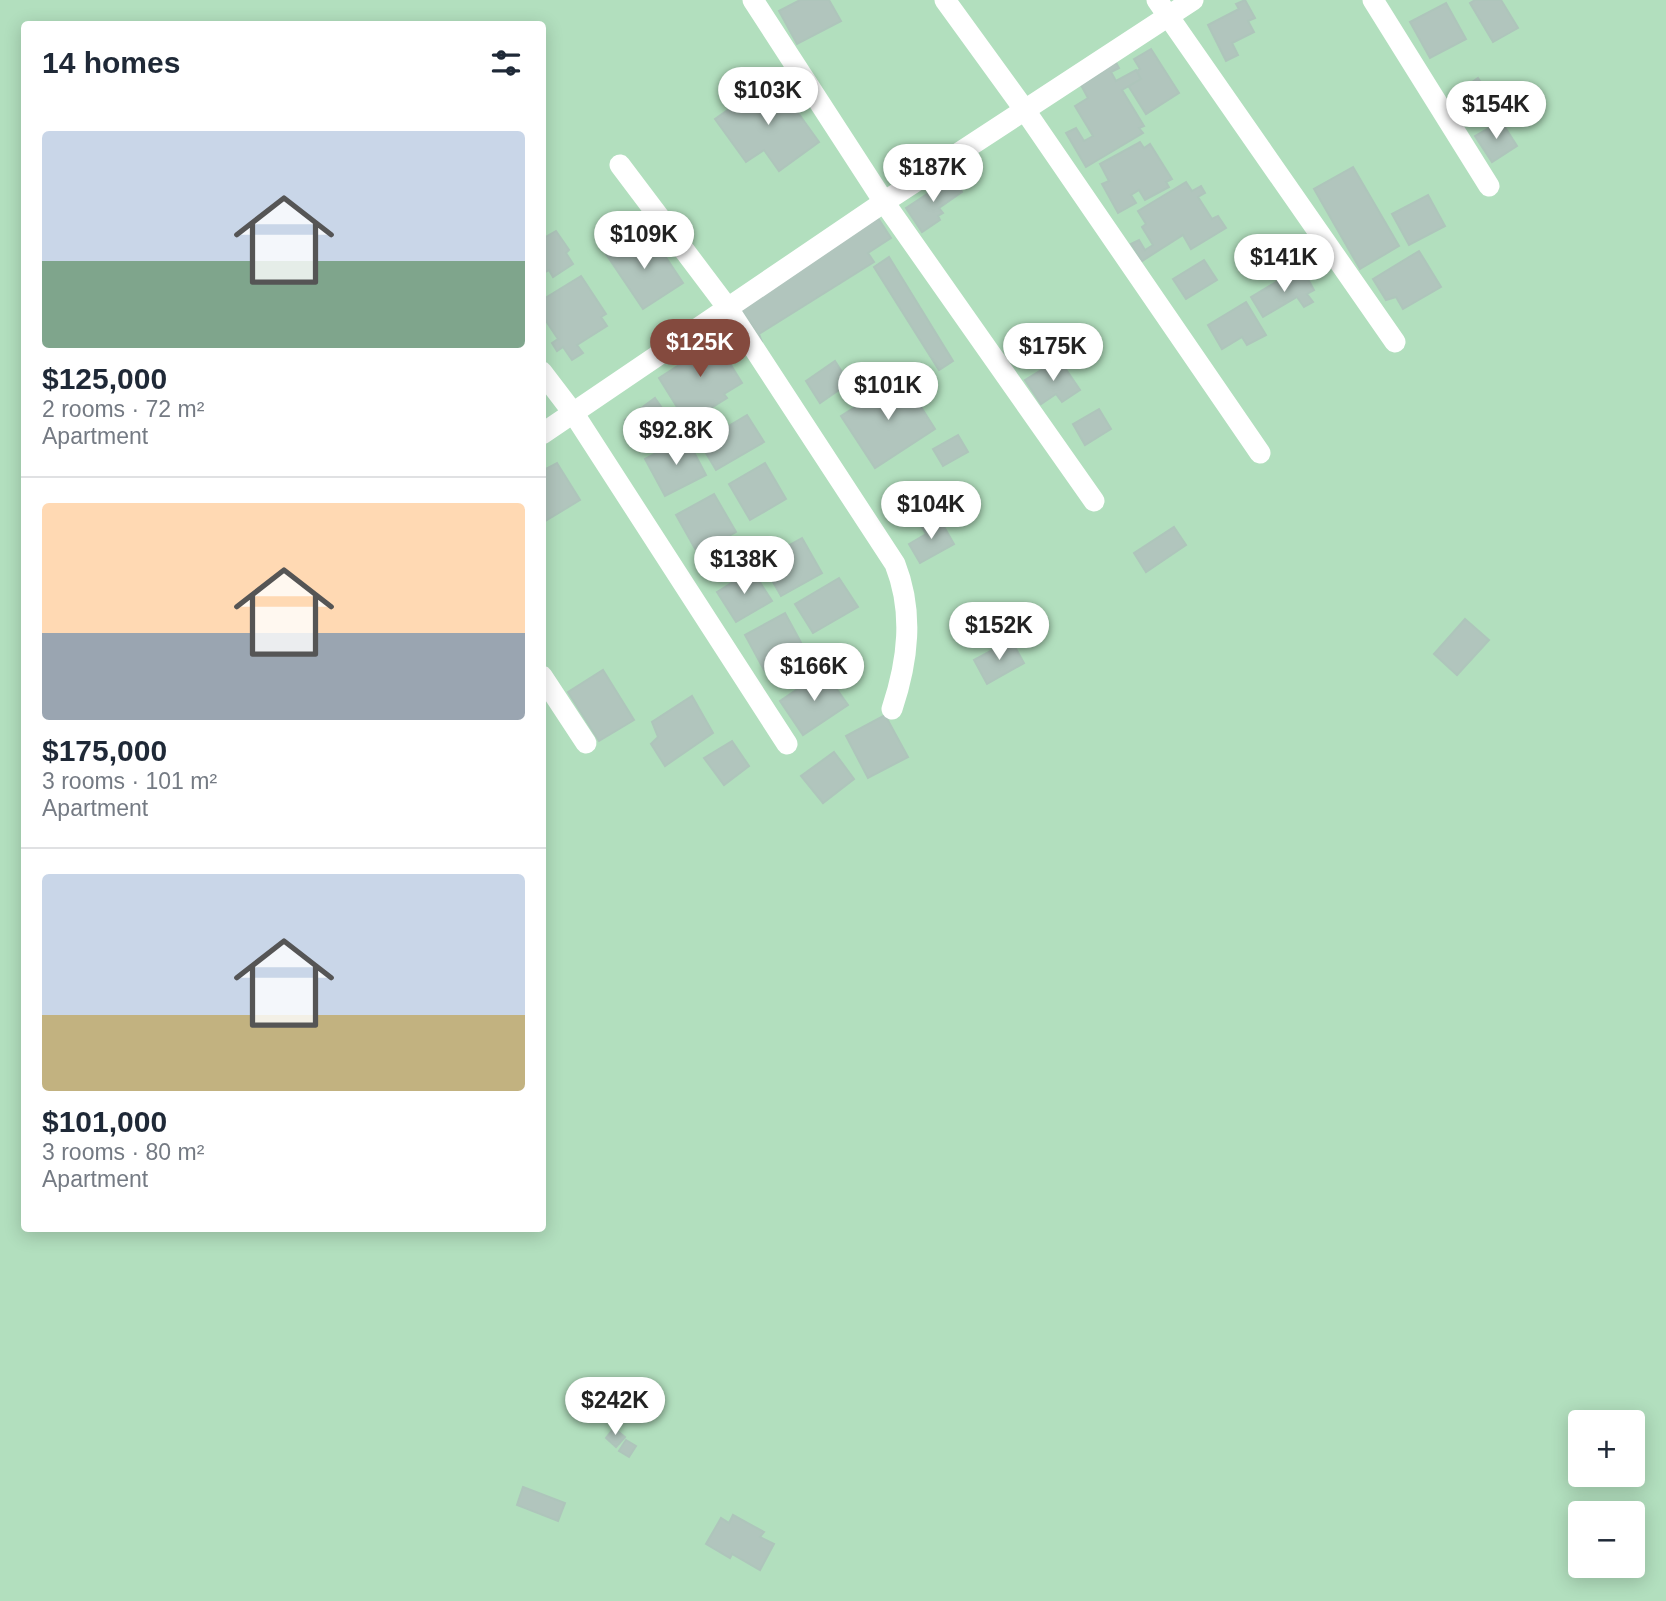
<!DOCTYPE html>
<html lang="en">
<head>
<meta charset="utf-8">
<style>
	body { margin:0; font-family:Helvetica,sans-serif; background:#f2f2f3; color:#1f2937; height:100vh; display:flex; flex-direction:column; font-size:26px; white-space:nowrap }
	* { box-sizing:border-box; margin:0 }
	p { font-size:23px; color:#747a83 }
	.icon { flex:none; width:38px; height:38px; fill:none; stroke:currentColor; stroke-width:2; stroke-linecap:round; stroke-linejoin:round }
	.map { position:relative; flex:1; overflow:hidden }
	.sheet { position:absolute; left:21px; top:21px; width:525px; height:1211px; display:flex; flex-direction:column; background:#fff; border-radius:7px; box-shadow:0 4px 18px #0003 }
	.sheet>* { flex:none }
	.fabs { position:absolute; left:1568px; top:1410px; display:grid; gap:14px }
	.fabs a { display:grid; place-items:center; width:77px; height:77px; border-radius:7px; background:#fff; box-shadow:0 4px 18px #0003; font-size:35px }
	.price { position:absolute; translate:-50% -60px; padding:0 16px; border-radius:24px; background:#fff; color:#222; font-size:23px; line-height:46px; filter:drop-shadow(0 2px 4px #0008) }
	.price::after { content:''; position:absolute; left:50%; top:42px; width:21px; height:16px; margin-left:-10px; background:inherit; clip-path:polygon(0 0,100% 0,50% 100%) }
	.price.current { background:#844a3e; color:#fff }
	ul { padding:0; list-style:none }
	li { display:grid; align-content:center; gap:14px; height:371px; padding:0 21px }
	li+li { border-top:2px solid #e0e1e3 }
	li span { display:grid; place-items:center; height:217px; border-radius:7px; color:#555 }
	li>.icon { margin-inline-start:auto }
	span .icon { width:126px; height:126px; fill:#fffc; stroke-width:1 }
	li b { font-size:30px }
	h2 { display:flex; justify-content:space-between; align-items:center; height:84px; padding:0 21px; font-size:30px }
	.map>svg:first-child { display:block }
	.green { fill:#b2dfbe; fill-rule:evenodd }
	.building { fill:#b1c5bd; stroke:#aec5bb; stroke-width:2 }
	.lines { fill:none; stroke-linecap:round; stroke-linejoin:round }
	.minor { stroke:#fff; stroke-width:21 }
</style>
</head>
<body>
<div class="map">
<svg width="1666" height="1601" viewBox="0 0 1666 1601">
	<rect width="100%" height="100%" fill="#dcebe4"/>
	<path class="green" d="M0,0H1666V1601H0ZM24,24H542V1228H24ZM1580,1423H1633V1475H1580ZM1580,1514H1633V1566H1580Z"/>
	<g class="building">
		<path d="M800,0H829L841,21L797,44L779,11Z"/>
		<path d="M1245,0L1255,18L1248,21L1254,32L1232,43L1238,55L1226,61L1208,25L1239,9L1236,4Z"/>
		<path d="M1475,0H1501L1518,28L1493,42L1470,3Z"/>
		<path d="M1446,3L1466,39L1430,58L1410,22Z"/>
		<path d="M1151,49L1179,93L1146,114L1124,79L1140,69L1134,59Z"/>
		<path d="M1113,57L1119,68L1111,72L1116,81L1136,70L1141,79L1122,90L1144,126L1139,128L1143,133L1086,167L1066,133L1076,128L1084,141L1093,136L1075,106L1088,98L1081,85L1101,73L1097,66Z"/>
		<path d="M773,78L819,142L779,171L764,150L746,162L715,119Z"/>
		<path d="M1478,78L1493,99L1471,114L1457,93Z"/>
		<path d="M1501,121L1517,146L1492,162L1475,136Z"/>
		<path d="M1140,142L1144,148L1150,144L1172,179L1166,182L1169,187L1145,200L1139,190L1131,195L1136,203L1118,213L1102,184L1109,181L1100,164Z"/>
		<path d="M1353,167L1399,246L1360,269L1314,189Z"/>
		<path d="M953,177L962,192L939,208L943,213L938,216L940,220L922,232L906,208Z"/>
		<path d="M1186,182L1192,191L1201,186L1205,193L1198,197L1212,219L1218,216L1226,228L1191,249L1183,235L1142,261L1131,244L1139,240L1145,250L1153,245L1142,227L1146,224L1138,211Z"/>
		<path d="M1428,195L1445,226L1409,245L1392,214Z"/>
		<path d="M878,218L891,238L868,253L874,262L759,334L762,342L739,306Z"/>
		<path d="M556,231L569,250L566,253L573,264L553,277L549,270L542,274V239Z"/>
		<path d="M638,233L655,258L663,253L683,283L643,309L606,254Z"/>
		<path d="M1419,251L1441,287L1403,309L1396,297L1386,300L1373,279Z"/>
		<path d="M889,257L953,361L939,370L874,267Z"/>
		<path d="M1204,260L1217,280L1186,299L1173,279Z"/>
		<path d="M1304,272L1314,290L1307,294L1313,302L1304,307L1297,297L1263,317L1251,297L1288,275L1291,279Z"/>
		<path d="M581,276L606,314L601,317L607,326L577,345L583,353L572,360L563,347L557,351L552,343L558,339L542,315V300Z"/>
		<path d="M1246,302L1266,335L1247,345L1242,337L1222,349L1208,325Z"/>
		<path d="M708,335L709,337L712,335L742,383L724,394L727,398L687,423L659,378L682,363L678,357L690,350L688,346Z"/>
		<path d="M1059,359L1080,390L1062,402L1056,394L1041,404L1025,380Z"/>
		<path d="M835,361L849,383L820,403L806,381Z"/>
		<path d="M902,377L935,429L875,468L841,416Z"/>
		<path d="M655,398L676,428L655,443L650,436L641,443L625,420Z"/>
		<path d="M1099,409L1111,429L1085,445L1073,424Z"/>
		<path d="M747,415L764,442L716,470L700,443Z"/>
		<path d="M958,435L968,452L943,466L933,449Z"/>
		<path d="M686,437L706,475L665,496L645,459Z"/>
		<path d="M542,463L546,469L557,463L580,500L542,523Z"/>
		<path d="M765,463L786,499L750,520L729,484Z"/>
		<path d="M714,494L736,532L698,554L676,515Z"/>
		<path d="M932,518L936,526L942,523L954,544L920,563L909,544L926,534L920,524Z"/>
		<path d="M1174,527L1186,545L1146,572L1134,553Z"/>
		<path d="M802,538L822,573L781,596L761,561Z"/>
		<path d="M752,570L772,601L736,622L717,592Z"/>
		<path d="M839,578L858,607L813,633L795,604Z"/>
		<path d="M785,613L804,648L764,670L745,635Z"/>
		<path d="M1465,619L1489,640L1457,675L1434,654Z"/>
		<path d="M1011,640L1024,663L987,684L974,660Z"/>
		<path d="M603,670L634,720L599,741L568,692Z"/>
		<path d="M824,671L848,705L803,735L780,701Z"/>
		<path d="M692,696L713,733L665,766L651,744L658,737L652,722Z"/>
		<path d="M885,715L908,757L868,778L846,736Z"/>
		<path d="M732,741L749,766L724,785L704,758Z"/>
		<path d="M834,752L854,779L823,803L801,776Z"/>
		<path d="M614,1428L625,1437L616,1447L606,1438Z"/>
		<path d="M626,1440L636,1446L629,1457L619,1451Z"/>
		<path d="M523,1487L565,1503L558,1521L517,1505Z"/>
		<path d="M733,1515L764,1532L760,1537L774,1544L760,1570L732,1554L730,1558L706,1544L721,1518L729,1523Z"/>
	</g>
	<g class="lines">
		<g class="minor">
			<path d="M753,0L884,202L1094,501"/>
			<path d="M945,0L1024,109L1260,453"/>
			<path d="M1157,0L1395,342"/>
			<path d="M1373,0L1489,186"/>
			<path d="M620,165L727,307L895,564C914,612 908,661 892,709"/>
			<path d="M542,372L574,414L787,744"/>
			<path d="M542,434L884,202L1193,0"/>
			<path d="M542,676L586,743"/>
		</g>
	</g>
</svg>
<div class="fabs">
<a>+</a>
<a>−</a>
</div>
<b class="price" style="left:768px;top:127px">$103K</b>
<b class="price" style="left:1496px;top:141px">$154K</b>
<b class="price" style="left:933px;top:204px">$187K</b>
<b class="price" style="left:644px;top:271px">$109K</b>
<b class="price" style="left:1284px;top:294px">$141K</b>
<b class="price current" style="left:700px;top:379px">$125K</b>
<b class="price" style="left:1053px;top:383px">$175K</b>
<b class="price" style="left:888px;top:422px">$101K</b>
<b class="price" style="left:676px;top:467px">$92.8K</b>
<b class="price" style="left:931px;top:541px">$104K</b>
<b class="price" style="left:744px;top:596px">$138K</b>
<b class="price" style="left:999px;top:662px">$152K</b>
<b class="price" style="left:814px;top:703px">$166K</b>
<b class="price" style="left:615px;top:1437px">$242K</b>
<section class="sheet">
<h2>14 homes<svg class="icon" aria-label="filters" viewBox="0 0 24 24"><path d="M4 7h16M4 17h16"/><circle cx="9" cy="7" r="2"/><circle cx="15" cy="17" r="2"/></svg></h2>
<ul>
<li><span style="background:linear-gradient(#c9d6e8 60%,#7fa58c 0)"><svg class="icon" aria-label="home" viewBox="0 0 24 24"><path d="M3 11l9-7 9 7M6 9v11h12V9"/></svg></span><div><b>$125,000</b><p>2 rooms · 72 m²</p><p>Apartment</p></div></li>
<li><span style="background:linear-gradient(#ffd9b3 60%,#9aa5b1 0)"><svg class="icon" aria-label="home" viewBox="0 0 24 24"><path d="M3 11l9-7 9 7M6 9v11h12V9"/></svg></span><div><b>$175,000</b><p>3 rooms · 101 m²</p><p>Apartment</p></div></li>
<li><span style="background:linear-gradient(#c9d6e8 65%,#c2b280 0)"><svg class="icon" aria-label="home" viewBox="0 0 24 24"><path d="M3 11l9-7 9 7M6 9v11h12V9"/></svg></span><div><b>$101,000</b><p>3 rooms · 80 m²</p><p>Apartment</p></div></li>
</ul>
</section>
</div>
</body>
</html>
